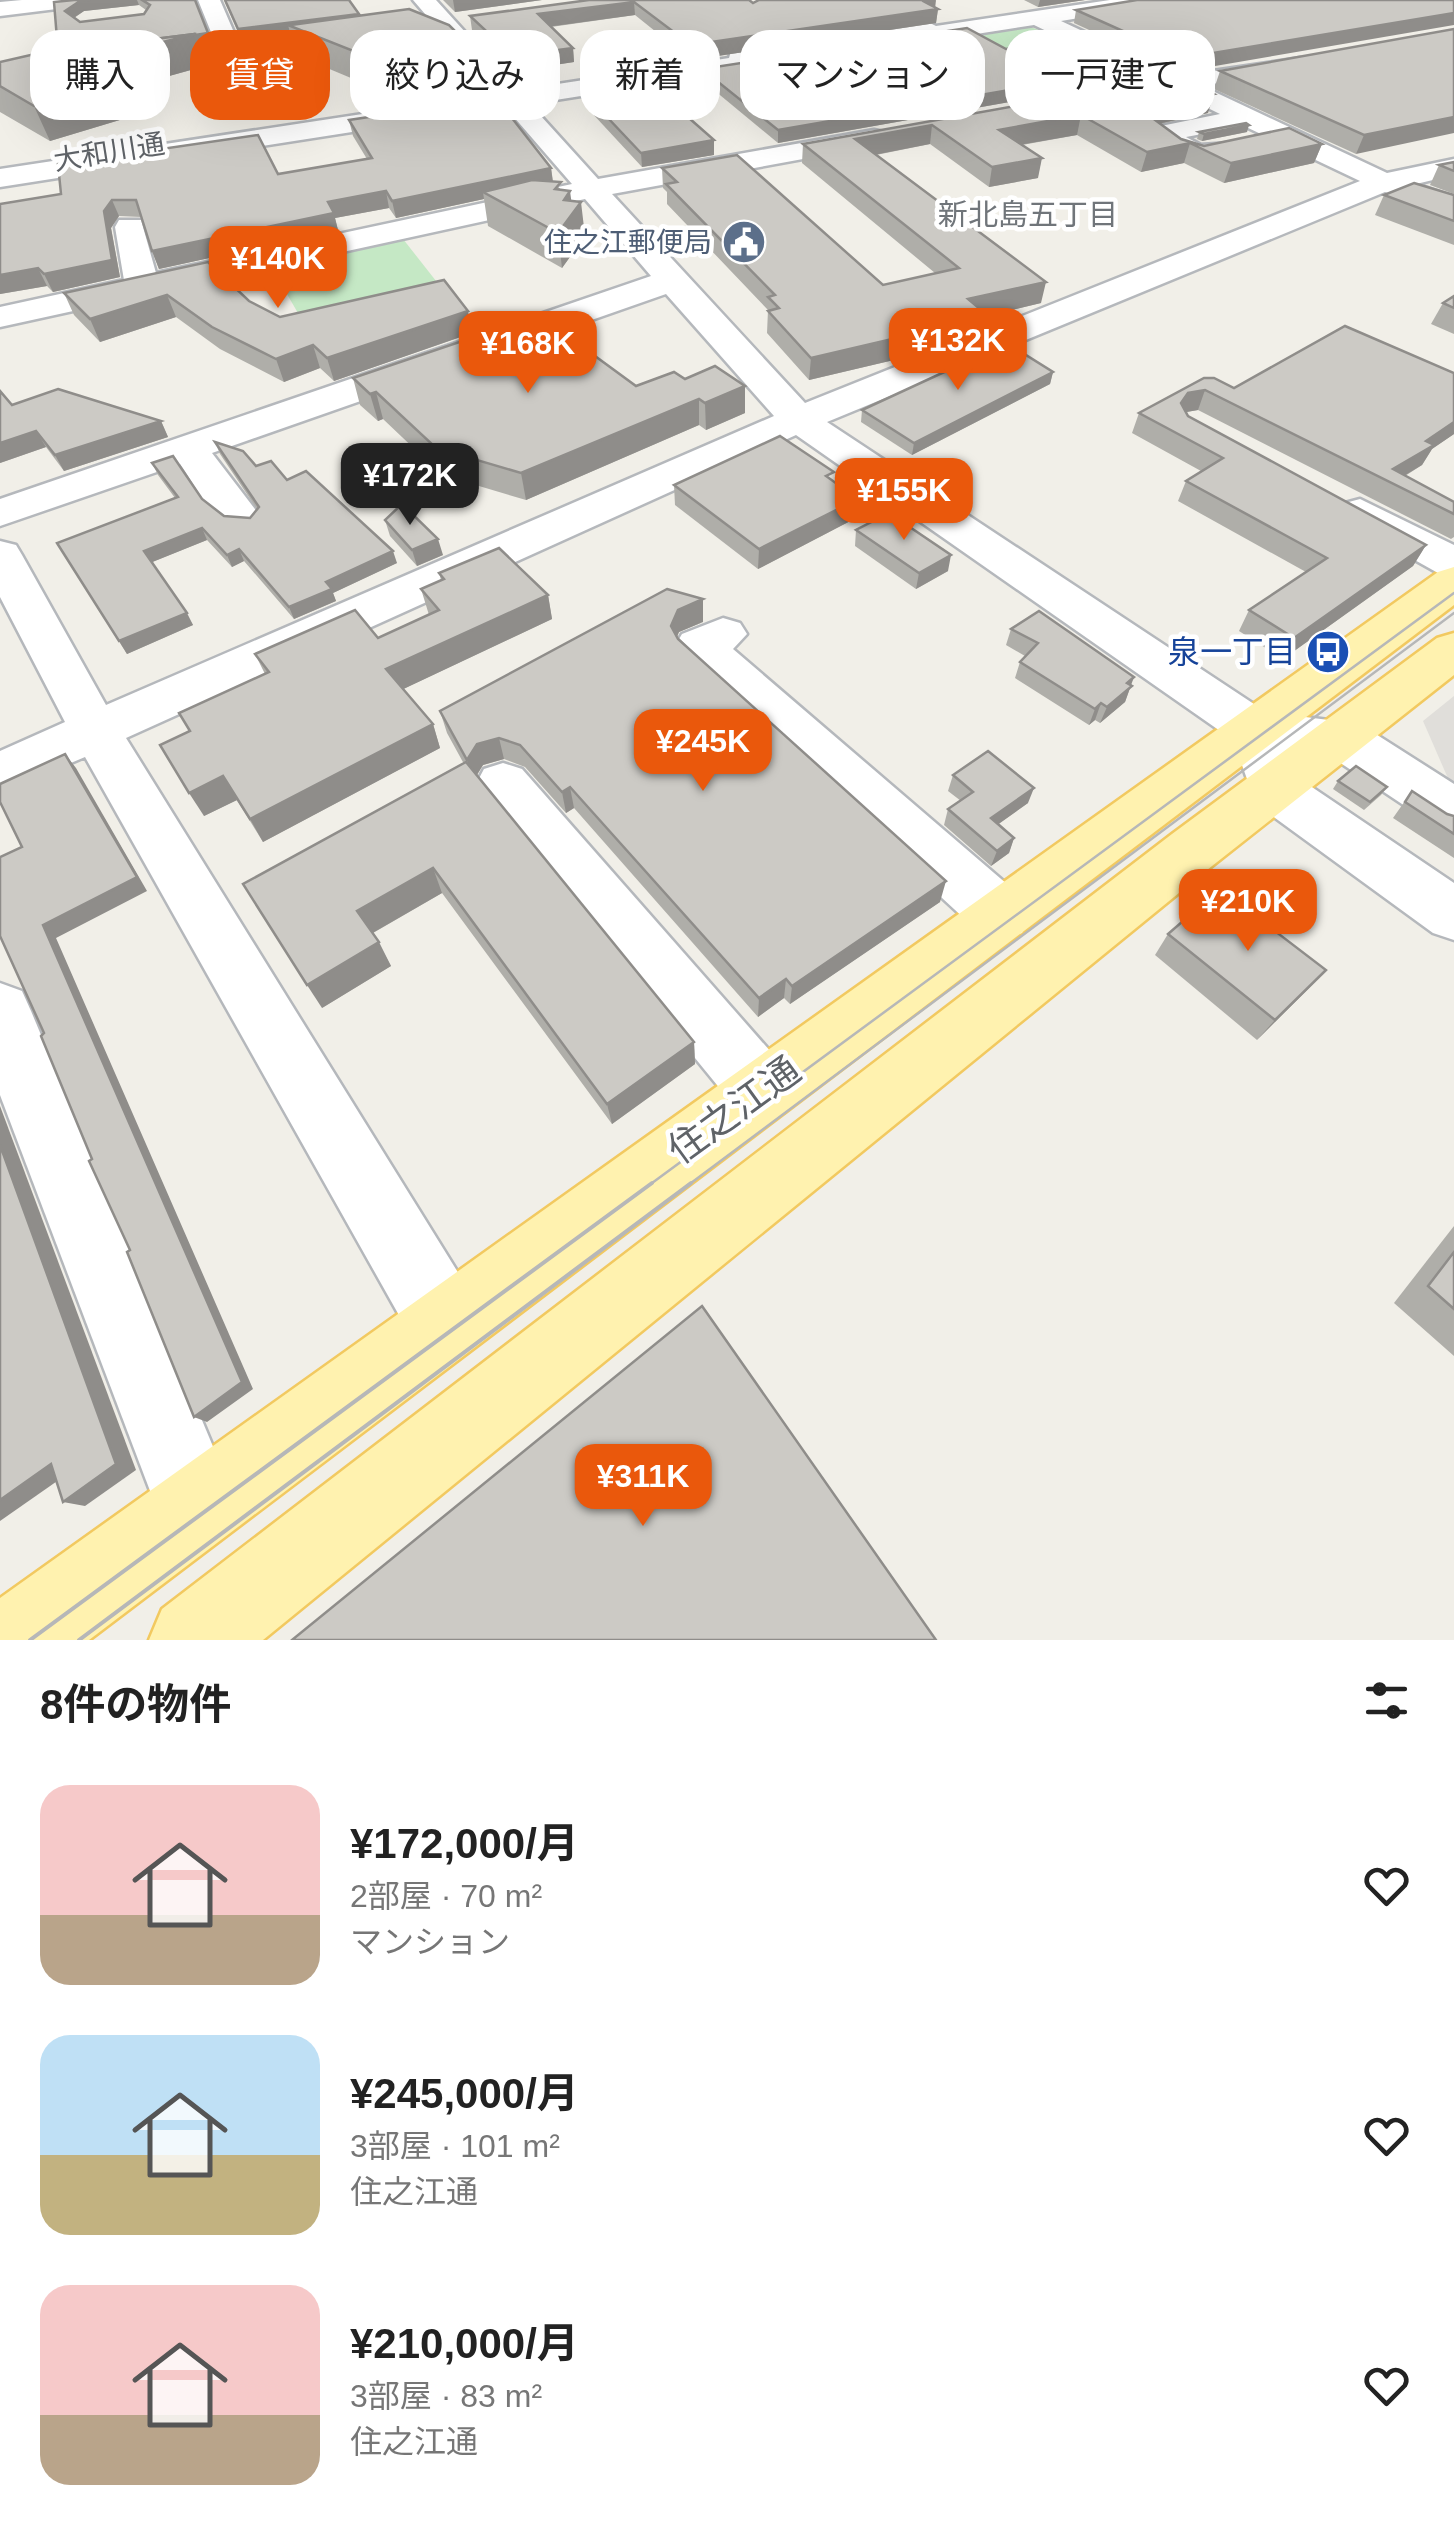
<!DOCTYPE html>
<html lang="ja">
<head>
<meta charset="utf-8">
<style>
	body { margin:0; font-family:Arial,"Noto Sans JP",sans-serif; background:#f2f2f2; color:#222; height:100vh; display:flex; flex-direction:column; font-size:38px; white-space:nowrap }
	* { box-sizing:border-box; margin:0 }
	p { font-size:32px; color:#767676 }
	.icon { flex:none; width:55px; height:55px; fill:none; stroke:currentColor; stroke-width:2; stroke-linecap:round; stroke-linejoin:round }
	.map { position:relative; height:1640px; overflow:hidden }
	.side { display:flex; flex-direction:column; background:#fff; flex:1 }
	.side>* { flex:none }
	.hud { position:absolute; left:30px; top:30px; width:1395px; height:90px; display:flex; gap:20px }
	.price { position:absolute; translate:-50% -85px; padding:0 22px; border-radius:20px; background:#ea580c; color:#fff; font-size:32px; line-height:65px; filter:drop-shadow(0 2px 5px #0008) }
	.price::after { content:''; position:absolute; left:50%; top:60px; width:30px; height:22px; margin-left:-15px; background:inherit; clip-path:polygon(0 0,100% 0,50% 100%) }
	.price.on { background:#222; color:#fff }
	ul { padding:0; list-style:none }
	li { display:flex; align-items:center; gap:30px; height:250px; padding:0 40px }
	li span { display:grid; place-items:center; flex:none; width:280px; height:200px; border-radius:30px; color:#555 }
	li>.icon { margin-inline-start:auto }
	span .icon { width:120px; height:120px; fill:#fffc; stroke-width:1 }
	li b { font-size:42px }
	h2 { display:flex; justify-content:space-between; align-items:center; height:120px; padding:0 40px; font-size:42px }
	.pill { padding:0 35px; border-radius:30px; background:#fff; box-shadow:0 10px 40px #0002; font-size:35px; line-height:90px }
	.pill.on { background:#ea580c; color:#fff }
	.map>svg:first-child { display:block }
	.industrial { fill:#e0deda }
	.green { fill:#c5e8c5 }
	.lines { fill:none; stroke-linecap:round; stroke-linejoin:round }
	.minor-casing { stroke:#b5b8bc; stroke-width:5 }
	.major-casing { stroke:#f2c960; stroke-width:5 }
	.minor { fill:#fff; fill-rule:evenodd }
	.major { fill:#fff2af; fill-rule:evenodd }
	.tram-far1 { stroke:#b6b7b8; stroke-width:2.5 }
	.tram { stroke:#b6b7b8; stroke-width:4 }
	.wall { fill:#afaea9; fill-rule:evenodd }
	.shaded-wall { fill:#8f8d8a }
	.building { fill:#cccac5; stroke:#8f8d8a; stroke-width:2.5 }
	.labels { text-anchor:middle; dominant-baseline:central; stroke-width:9; stroke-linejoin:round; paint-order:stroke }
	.far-street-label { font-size:28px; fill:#5f6368; stroke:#fff }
	.far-service-label { font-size:28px; fill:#4e5e75; stroke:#fff; text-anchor:end }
	.far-neighbourhood-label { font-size:30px; fill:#70757a; stroke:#fff }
	.transit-label { font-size:32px; fill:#164399; stroke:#fff; text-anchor:end }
	.near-street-label { font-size:38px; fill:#5f6368; stroke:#fff }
</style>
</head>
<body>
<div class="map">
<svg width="1454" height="1640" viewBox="0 0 1454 1640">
	<rect width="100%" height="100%" fill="#f1efe8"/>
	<path class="industrial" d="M1454,696V792L1423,721Z"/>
	<g class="green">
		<path d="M1031,27L1081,47L1020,57L978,35Z"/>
		<path d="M403,239L451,300L310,334L272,268Z"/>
	</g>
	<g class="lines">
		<g class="minor-casing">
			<g id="minor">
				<path d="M22,0H92L81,6L0,16V2Z"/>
				<path d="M198,0H220L239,44L295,37L307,44L295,51L0,90V76L217,47Z"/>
				<path d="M413,0H436L518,90L729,58L731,51L739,49L926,21L936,26L1110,0H1163L1152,6L1061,21L1179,76L1300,58L1304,63L1300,68L1202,86L1387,173L1454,159V175L1416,184L1454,197V216L1385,192L827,422L1266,712L1360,724L1454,784V832L1435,826L1330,756L1289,752L1297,777L1454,883V940L1433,933L1256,804L1233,740L796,435L126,738L472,1295L483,1322L472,1349L445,1360L418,1349L85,757L0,793V751L65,722L0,597V541L16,545L22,555L106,705L774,416L666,294L212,453L261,517L255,526C217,536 200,492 180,464L0,526V499L651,276L585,199L0,327V307L124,280L115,227L119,220H141L156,273L572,184L506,108L0,187V169L494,94ZM1034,25L1150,81L1107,89L1103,94L1107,99L1173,91L1220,114L1151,128L1148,134C1165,156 1212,175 1234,149L1230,143L1201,145L1186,137L1244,126L1360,181L805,403L612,194L874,146L884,144L888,138L884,132L874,130L598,179L530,104L778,65L786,63L788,56L882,41L893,47Z"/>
				<path d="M1360,499L1454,545V577L1438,573L1345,521L1339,512L1345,503Z"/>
				<path d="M723,618L740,623L747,634L733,649L1022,897L1030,915L1022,933L1001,940L980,933L682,658L675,646L682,634Z"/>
				<path d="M503,763L522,769L785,1068L795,1090L785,1112L762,1121L739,1112L484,799L476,784L484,769Z"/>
				<path d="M0,983L22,991L31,1011L237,1504L224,1533L195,1546L166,1533L0,1095Z"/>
			</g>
		</g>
		<g class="major-casing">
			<g id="major">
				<path d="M1454,567V605L89,1640H0V1598L1438,572Z"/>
				<path d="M1454,633V675L1212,866L263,1640H149L162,1609L1172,834L1437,638Z"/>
			</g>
		</g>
		<use href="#minor" class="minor"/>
		<use href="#major" class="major"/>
		<g class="tram-far1">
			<path d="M648,1186L1454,593"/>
			<path d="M687,1186L1454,613"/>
		</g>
		<g class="tram">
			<path d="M30,1640L652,1183"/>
			<path d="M79,1640L691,1183"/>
		</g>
	</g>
	<g class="wall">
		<path d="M74,0H195L212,44L199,46L205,66L112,92L123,119L50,141L0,112V62L51,55L58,51ZM139,5L146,10L144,14L80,22L74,18L84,11Z"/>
		<path d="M224,0H349L359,16L459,35L464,65L382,91L296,55L226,65L216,35L238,32Z"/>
		<path d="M443,0H542L455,12Z"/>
		<path d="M589,0L935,7L938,9L936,23L691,60L635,15L551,27L573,48L574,62L515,71L472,30L470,16Z"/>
		<path d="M1024,0H1085L1038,7Z"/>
		<path d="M1454,0L1180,72L1074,23L1076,10Z"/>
		<path d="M1454,29L1356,154L1214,89L1220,71Z"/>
		<path d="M1006,49L1142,67L1139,79L778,143L703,81L702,69Z"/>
		<path d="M1178,77L1208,113L1160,124L1181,139L1204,146L1322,144L1314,163L1224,183L1184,163L1141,172L1077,135L1022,145L1038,178L989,187L930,144L876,155L1041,303L978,318L976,331L915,355L809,380L767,333L768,310L667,204V192L663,188L662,168L883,285L935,273L802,163L803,144Z"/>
		<path d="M590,99L714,140V155L642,167L591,112Z"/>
		<path d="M349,120L551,168L553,181L571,201L585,236L562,268L488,226L484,199L396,218L389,208L335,218L338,230L159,269L152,251L141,217L119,216L111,228L120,277L53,292L47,286L0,294V204L278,174L367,159L353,136Z"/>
		<path d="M1199,132H1247L1202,141L1197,139Z"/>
		<path d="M1454,162V194L1430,185L1439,165Z"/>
		<path d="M1384,195H1454V245L1375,215Z"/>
		<path d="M208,262L249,301L280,317L472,333L334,381L320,368L284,382L220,349L176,317L100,342L74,315L64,293Z"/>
		<path d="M1454,296V334L1431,324L1443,303Z"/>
		<path d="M1053,372L1050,384L912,455L861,422L862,410Z"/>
		<path d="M1454,373V434L1432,449L1422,465L1405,476L1454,502V537L1451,539L1198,410L1186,412L1188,416L1426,545L1413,566L1283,659L1239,631L1249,610L1306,572L1178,501L1186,481L1201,471L1132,433L1139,413L1204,378L1234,388Z"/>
		<path d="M353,378L636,386L685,379L745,413L706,430L699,425L526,500L442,475L383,419L378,421L360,405Z"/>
		<path d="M0,391L12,405L161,421L168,437L64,471L46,447L0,463Z"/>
		<path d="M215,442L256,466L287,480L397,563L333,593L336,601L294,619L244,561L232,567L207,540L152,562L193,625L127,654L57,543L175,498L158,475L152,463L224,516L250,518L257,509L220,454Z"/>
		<path d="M674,485L856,518L758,569L675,505Z"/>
		<path d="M385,520L443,555L417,566L390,536Z"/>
		<path d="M856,530L948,571L916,589L855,546Z"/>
		<path d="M439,573L548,595L552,619L403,689L433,724L440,748L263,842L237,800L204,816L190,732L265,674L255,654L378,638L429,615L421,589L441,580Z"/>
		<path d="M703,622L679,632L677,636L940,902L790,1004L784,998L758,1017L574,808L566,813L525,767L504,759L483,765L477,775L694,1042L695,1064L612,1124L442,893L373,933L391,966L322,1008L464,764L447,733L440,711Z"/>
		<path d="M1011,629L1131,685L1125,702L1100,723L1095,720L1089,725L1015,678L1020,662L1025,656L1006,645Z"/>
		<path d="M953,775L1028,803L998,824L1014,838L1009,853L991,866L944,825L948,809L961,801L948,791Z"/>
		<path d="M1338,781L1387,787L1381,795L1364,810L1333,789Z"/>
		<path d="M1412,791L1447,814L1454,816V858L1393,818Z"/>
		<path d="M1168,934L1326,970L1257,1040L1155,955Z"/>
		<path d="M1454,1226V1356L1394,1303Z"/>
	</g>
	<g class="shaded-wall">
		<path d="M90,0H137L139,5L84,11L69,21L65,11L80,1Z"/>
		<path d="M453,0H542L455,12Z"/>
		<path d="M936,0L935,9H938L936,23L691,60V45Z"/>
		<path d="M1040,0H1085L1038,7Z"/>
		<path d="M634,2L635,15L539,28L538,14Z"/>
		<path d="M1454,13V25L1180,72L1183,58Z"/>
		<path d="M359,14L361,24L288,25L296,55L226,65L216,35L239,32L238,29Z"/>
		<path d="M208,33L212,44L199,46L205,66L112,92L123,119L50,141L34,106L71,65L195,34Z"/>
		<path d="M459,35L464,65L382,91L376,60Z"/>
		<path d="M573,48L574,62L515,71L513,56Z"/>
		<path d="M1142,67L1139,79L778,143V130Z"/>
		<path d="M1214,94L1208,113L1148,126L1153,107Z"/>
		<path d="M1081,115L1077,135L996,149L999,130Z"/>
		<path d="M1454,117V133L1356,154L1364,135Z"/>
		<path d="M932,125L930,144L853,159L855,139Z"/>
		<path d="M1249,125L1247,132L1202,141L1204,134Z"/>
		<path d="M714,140V155L642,167L641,153Z"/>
		<path d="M1190,143L1184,163L1141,172L1147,152Z"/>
		<path d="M1322,144L1314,163L1224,183L1231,163Z"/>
		<path d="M1042,158L1038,178L989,187L992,167Z"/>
		<path d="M551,168L553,184L483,192L484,199L396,218L392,201Z"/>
		<path d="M386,191L389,208L335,218L338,230L159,269L152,251L328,202Z"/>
		<path d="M570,191L573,213L581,202L585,236L562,268L558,233L564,200Z"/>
		<path d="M112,200L119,216L111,228L120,277L53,292L44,274L104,211Z"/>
		<path d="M38,268L47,286L0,294V275Z"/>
		<path d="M1046,282L1041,303L978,318L976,331L915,355L809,380L811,358L968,299Z"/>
		<path d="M167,295L176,317L100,342L90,319Z"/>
		<path d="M468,311L472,333L334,381L327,358Z"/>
		<path d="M313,345L320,368L284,382L276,359Z"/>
		<path d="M1053,372L1050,384L912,455L914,443Z"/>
		<path d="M745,386V413L706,430L705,403Z"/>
		<path d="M1205,390L1198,410L1181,413V403L1188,393Z"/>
		<path d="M376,392L383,419L378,421L370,394Z"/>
		<path d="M699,399V425L526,500L521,473Z"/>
		<path d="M161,421L168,437L64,471L55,455Z"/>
		<path d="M1454,422V434L1432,449L1422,465L1392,483L1393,469L1426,441Z"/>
		<path d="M36,431L46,447L0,463V443Z"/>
		<path d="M858,499L856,518L758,569L759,549Z"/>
		<path d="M202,528L207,540L150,563L144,551Z"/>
		<path d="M438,539L443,555L417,566L412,550Z"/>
		<path d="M1426,545L1413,566L1283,659L1294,638Z"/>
		<path d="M239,549L244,561L232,567L227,555Z"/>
		<path d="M393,551L397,563L333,593L336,601L294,619L289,607L326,582Z"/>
		<path d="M951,555L948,571L916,589L919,573Z"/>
		<path d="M548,595L552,619L395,693L386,669Z"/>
		<path d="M703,599V622L679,632L672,648L671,626L678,610Z"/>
		<path d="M187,613L193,625L127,654L119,641Z"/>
		<path d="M1134,677L1125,702L1100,723L1107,707L1127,683Z"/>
		<path d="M1101,703L1095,720L1089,725L1095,709Z"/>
		<path d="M433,724L440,748L263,842L250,819Z"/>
		<path d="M499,738L504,759L483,765L473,781L467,760L477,744Z"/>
		<path d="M65,754L76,768L147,891L56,938L253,1389L207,1422L194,1417L43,925Z"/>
		<path d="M223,776L237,800L204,816L189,793Z"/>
		<path d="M570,787L574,808L566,813L562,792Z"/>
		<path d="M1034,788L1028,803L986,833L991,818Z"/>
		<path d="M1014,838L1009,853L991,866L997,851Z"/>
		<path d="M433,868L442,893L369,935L357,911Z"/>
		<path d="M946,881L940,902L790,1004L792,986Z"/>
		<path d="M379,942L391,966L322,1008L307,985Z"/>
		<path d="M1326,970L1307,990L1257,1040L1275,1020Z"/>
		<path d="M786,979L784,998L758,1017L759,998Z"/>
		<path d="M694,1042L695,1064L612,1124L607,1104Z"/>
		<path d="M0,1106L136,1470L85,1506L63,1502L0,1145Z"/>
		<path d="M51,1464L73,1470L0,1521V1500Z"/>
	</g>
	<g class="building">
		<path d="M74,0H90L80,1L65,11L80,22L144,14L150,5L142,0H195L208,33L195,35V34L58,51L54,2Z"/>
		<path d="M225,0H349L359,14L238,29Z"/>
		<path d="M589,0H749L753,3L759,0H935L925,2L938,9L691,45L634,2L538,14L573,48L513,56L470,16Z"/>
		<path d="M1137,0H1454V13L1183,58L1076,10Z"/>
		<path d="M409,9L449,25L459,35L376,60L288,25L216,35Z"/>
		<path d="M967,28L1006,49L1077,37L1142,67L778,130L702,69Z"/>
		<path d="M1454,29V117L1364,135L1220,71Z"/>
		<path d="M195,34L71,65L109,85L34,106L0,86V62L35,54L51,55V52Z"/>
		<path d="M1178,77L1214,94L1153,107L1151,117L1181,139L1204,146L1289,128L1322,144L1231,163L1190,143L1147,152L1081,115L999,130L1042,158L992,167L932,125L855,139L1046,282L968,299L980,309L918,333L811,358L768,311L779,308L768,297L775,295L666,184L677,182L662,168L737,155L883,285L959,268L803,144Z"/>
		<path d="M656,89L714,140L641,153L590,99Z"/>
		<path d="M475,101L501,104L551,168L392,201L386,191L328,202L334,213L152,251L136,200H112L104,211L112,260L44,274L38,268L0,275V204L61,194L58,164L258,135L278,174L372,158L349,120Z"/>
		<path d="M1246,123L1249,125L1204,134L1199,132Z"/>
		<path d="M1454,162V171L1439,165Z"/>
		<path d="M532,180L561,182L555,189L570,191L564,200L581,202L558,233L483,192Z"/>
		<path d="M1414,183L1454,195V221L1384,195Z"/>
		<path d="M208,262L249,301L280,317L444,280L468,311L327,358L313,345L276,359L212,327L167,295L90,319L64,293Z"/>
		<path d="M1454,296V308L1443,303Z"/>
		<path d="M539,315L636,386L674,372L685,379L715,366L745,386L705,403L699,399L521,473L436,448L376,392L370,394L353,378Z"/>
		<path d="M1345,326L1454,373V422L1426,441L1434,445L1393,469L1454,502V514L1205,390L1188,393L1181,403L1188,416L1426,545L1294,638L1249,610L1327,558L1186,481L1223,458L1139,413L1204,378H1214L1234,388Z"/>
		<path d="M1007,343L1053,372L914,443L862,410Z"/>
		<path d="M58,389L161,421L55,455L36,431L0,443V391L12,405Z"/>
		<path d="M780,436L834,472L826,476L858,499L759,549L674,485Z"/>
		<path d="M215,442L243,451L256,466L271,461L287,480L306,471L393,551L326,582L332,589L289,607L239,549L227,555L202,528L144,551L187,613L119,641L57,543L178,497L152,463L173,456L202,499L224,516L250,518L259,507Z"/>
		<path d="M402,504L438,539L412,550L385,520Z"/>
		<path d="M889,513L951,555L919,573L856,530Z"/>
		<path d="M499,548L548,595L386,669L433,724L250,819L223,776L189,793L160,745L190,731L179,713L269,672L255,654L355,610L378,638L439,610L421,589L444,579L439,573Z"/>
		<path d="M667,589L703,599L678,610L671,626L678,639L946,881L792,986L786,979L759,998L570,787L562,792L520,745L499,738L477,744L467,760L440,711Z"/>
		<path d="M1039,611L1134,677L1127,683L1132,686L1107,707L1101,703L1095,709L1020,662L1038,643L1011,629Z"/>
		<path d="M988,751L1034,788L991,818L1014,838L997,851L948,809L973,792L953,775Z"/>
		<path d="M65,754L137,877L43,925L242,1382L194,1417L127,1252L130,1250L89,1161L92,1159L41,1036L44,1033L0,936V857L22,847L0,802V784Z"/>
		<path d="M466,762L694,1042L607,1104L433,868L357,911L379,942L307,985L243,884Z"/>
		<path d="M1356,766L1387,787L1370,802L1338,781Z"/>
		<path d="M1412,791L1447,814L1454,816V834L1405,802Z"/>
		<path d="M1220,889L1326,970L1275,1020L1168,934Z"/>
		<path d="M0,1145L116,1464L63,1502L51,1464L0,1500Z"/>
		<path d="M1454,1252V1309L1428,1286Z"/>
		<path d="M702,1306L936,1640H292Z"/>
	</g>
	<defs>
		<g id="civic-disc" transform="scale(2.25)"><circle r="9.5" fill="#5c6f8a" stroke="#fff"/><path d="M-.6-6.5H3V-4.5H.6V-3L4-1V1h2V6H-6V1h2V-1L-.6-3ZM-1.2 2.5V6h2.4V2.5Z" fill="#fff"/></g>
		<g id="bus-disc" transform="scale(2.25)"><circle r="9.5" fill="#1a4fb4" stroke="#fff"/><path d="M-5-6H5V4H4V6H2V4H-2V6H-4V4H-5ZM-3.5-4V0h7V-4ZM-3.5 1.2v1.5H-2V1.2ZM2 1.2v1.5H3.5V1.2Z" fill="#fff"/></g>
	</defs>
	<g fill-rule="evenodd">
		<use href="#civic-disc" x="744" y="242"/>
		<use href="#bus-disc" x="1328" y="652"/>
	</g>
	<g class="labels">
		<g class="far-street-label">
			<text transform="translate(109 152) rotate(-9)">大和川通</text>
		</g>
		<g class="far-service-label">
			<text x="712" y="242">住之江郵便局</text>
		</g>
		<g class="far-neighbourhood-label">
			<text x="1028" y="214">新北島五丁目</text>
		</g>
		<g class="transit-label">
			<text x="1296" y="652">泉一丁目</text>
		</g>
		<g class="near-street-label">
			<text transform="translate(734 1110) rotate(-36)">住之江通</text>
		</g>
	</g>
</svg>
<b class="price" style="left:278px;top:311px">¥140K</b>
<b class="price" style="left:958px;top:393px">¥132K</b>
<b class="price" style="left:528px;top:396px">¥168K</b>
<b class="price on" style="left:410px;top:528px">¥172K</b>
<b class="price" style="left:904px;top:543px">¥155K</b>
<b class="price" style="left:703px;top:794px">¥245K</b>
<b class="price" style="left:1248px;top:954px">¥210K</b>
<b class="price" style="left:643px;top:1529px">¥311K</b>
<div class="hud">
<a class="pill">購入</a>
<a class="pill on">賃貸</a>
<a class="pill">絞り込み</a>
<a class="pill">新着</a>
<a class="pill">マンション</a>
<a class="pill">一戸建て</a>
</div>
</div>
<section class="side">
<h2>8件の物件<svg class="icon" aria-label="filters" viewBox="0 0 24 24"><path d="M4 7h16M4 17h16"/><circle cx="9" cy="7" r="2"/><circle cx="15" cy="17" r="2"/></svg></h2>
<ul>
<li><span style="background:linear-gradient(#f6c9c9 65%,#b9a48a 0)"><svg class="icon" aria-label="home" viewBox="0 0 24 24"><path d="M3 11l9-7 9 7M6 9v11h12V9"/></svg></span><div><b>¥172,000/月</b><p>2部屋 · 70 m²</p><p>マンション</p></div><svg class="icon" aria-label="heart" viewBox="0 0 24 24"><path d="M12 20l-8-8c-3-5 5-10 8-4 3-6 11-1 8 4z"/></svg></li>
<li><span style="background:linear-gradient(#bfe0f5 60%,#c2b280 0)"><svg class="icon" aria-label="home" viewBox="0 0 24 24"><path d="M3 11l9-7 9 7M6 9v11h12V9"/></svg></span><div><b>¥245,000/月</b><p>3部屋 · 101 m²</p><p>住之江通</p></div><svg class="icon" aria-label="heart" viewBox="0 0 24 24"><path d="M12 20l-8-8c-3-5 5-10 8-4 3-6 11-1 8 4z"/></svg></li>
<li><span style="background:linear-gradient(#f6c9c9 65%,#b9a48a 0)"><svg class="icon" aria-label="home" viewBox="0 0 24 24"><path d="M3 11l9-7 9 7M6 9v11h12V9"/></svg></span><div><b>¥210,000/月</b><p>3部屋 · 83 m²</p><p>住之江通</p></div><svg class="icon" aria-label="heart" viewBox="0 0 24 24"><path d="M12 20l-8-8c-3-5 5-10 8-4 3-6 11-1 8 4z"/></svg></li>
</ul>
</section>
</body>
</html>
